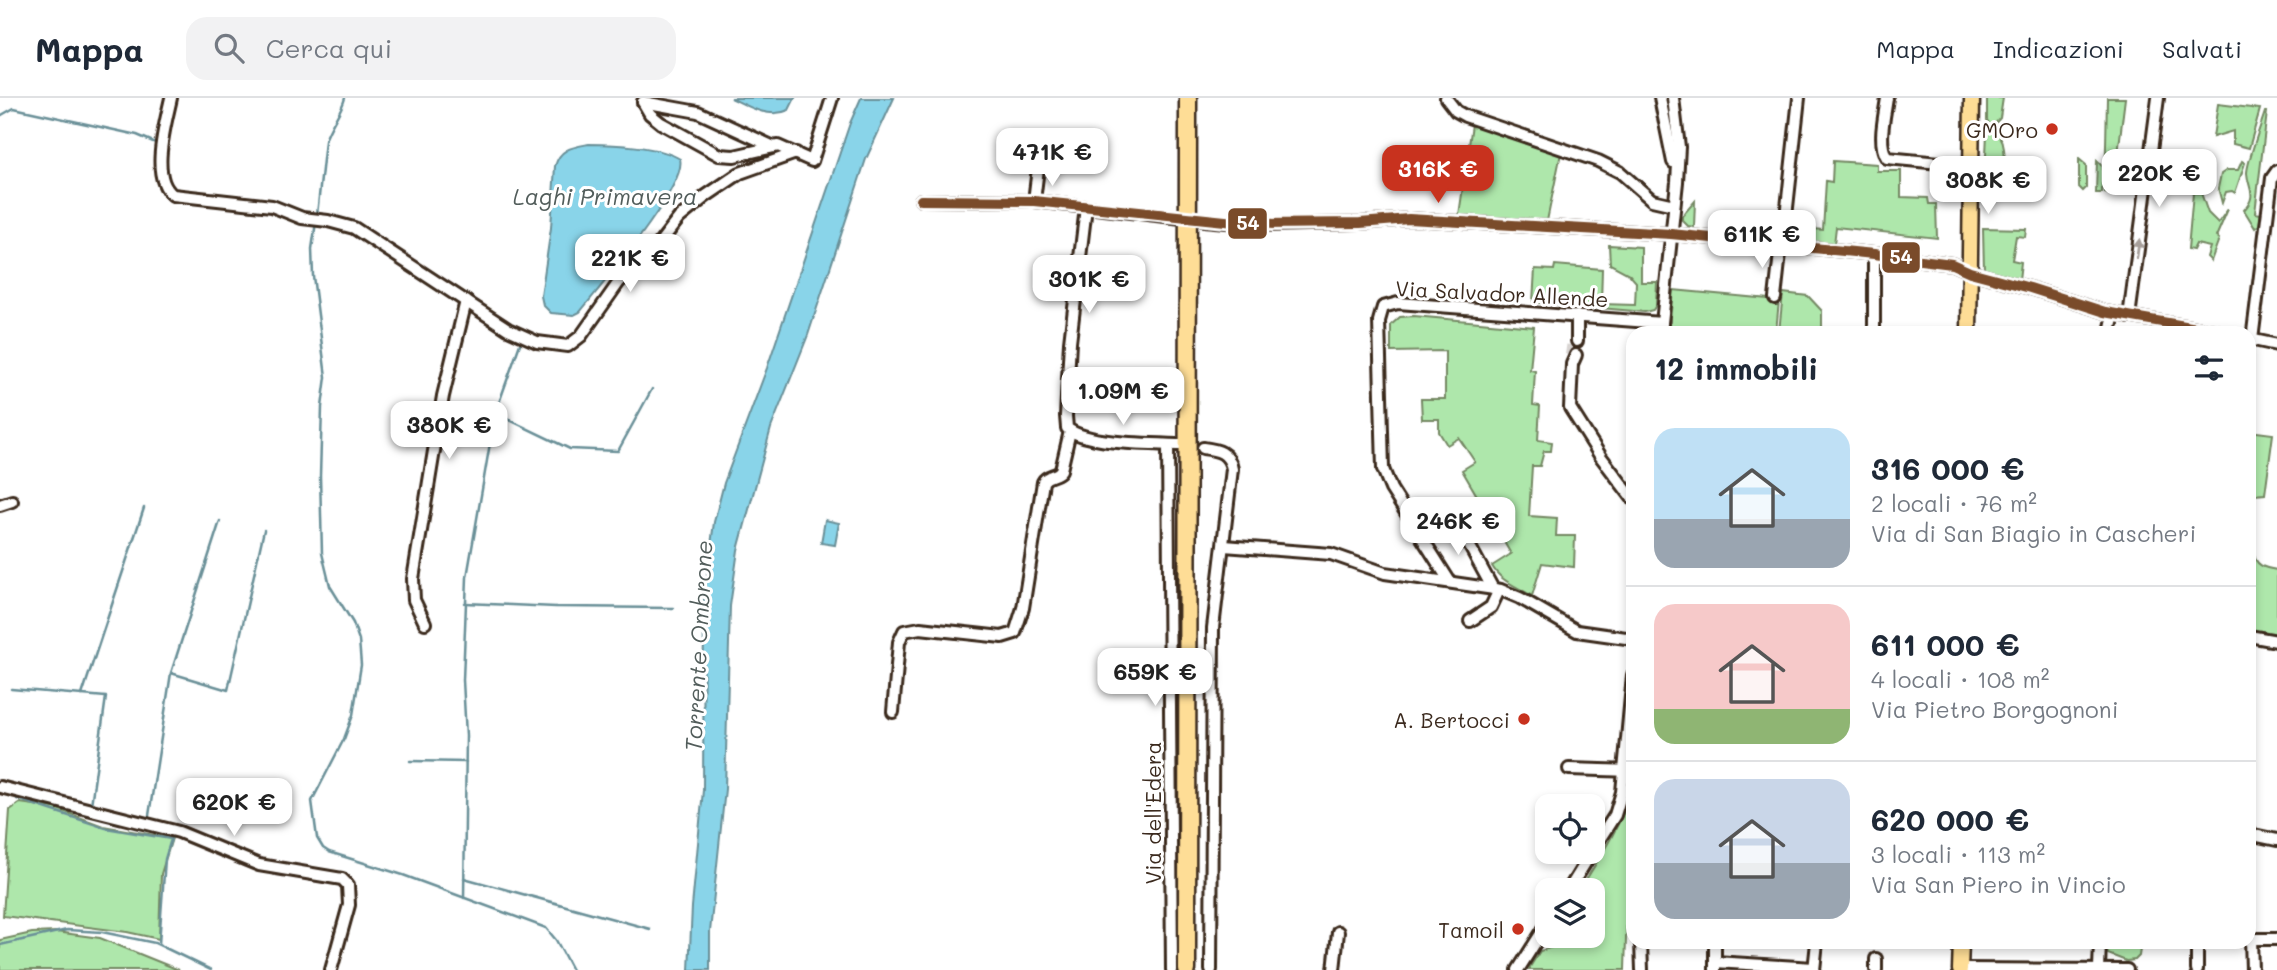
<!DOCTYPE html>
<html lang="it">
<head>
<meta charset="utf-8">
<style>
	body { margin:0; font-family:Mali,sans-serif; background:#f2f2f3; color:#1f2937; height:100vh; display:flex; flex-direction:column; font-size:26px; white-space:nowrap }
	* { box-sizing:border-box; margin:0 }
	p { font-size:23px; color:#747a83 }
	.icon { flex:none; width:38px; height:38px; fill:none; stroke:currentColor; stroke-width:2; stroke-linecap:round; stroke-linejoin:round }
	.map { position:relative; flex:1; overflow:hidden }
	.drawer { position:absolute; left:1626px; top:228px; width:630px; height:623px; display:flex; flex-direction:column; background:#fff; border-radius:21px; box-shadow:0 4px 10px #0003 }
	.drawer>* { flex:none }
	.buttons { position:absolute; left:1535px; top:696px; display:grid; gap:14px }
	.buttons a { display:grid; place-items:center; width:70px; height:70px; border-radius:14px; background:#fff; box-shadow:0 4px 10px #0003; font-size:35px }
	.price { position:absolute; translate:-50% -60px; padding:0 16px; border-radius:14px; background:#fff; color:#222; font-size:23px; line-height:46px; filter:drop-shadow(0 2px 4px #0008) }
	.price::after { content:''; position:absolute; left:50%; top:42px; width:21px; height:16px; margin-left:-10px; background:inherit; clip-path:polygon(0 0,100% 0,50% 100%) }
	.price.selected { background:#c8321e; color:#fff }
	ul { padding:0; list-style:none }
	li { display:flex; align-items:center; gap:21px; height:175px; padding:0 28px }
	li+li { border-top:2px solid #e0e1e3 }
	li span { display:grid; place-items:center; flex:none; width:196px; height:140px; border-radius:21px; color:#555 }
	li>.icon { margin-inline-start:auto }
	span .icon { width:84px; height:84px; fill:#fffc; stroke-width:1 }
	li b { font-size:30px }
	h2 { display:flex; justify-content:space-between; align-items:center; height:84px; padding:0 28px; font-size:30px }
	header { display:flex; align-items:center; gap:42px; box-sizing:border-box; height:98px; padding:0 35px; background:#fff; border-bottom:2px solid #e0e1e3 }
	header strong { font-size:33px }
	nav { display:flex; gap:38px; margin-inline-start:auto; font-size:24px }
	.search { width:490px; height:63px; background:#f2f2f3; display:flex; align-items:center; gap:18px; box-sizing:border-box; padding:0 24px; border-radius:21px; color:#747a83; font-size:26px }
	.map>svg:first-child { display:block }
	.green { fill:#aee7ab; stroke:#748864; stroke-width:2 }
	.water { fill:#89d4e9; stroke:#6a9098; stroke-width:2 }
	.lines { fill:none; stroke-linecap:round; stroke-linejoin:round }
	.stream { stroke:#6a9098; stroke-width:2.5 }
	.minor-tunnel { stroke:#d8d4d2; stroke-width:10; stroke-dasharray:10 5; stroke-linecap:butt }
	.minor-casing { stroke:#3b2a1e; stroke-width:16 }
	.major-casing { stroke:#3b2a1e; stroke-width:19 }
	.highway-casing { stroke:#3b2a1e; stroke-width:21 }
	.minor { stroke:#fff; stroke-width:10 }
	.major { stroke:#fedd96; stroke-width:14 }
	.highway { stroke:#fedd96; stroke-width:16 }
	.bus-1-casing { stroke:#fff; stroke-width:16 }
	.bus-1 { stroke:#7a4b2a; stroke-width:10 }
	.oneway { fill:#a79f9a }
	.poi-dot { fill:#c8321e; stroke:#fff; stroke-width:2.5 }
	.labels { text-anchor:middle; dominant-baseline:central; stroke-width:6; stroke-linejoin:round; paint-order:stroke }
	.poi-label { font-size:21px; fill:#3b2a1e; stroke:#fff; text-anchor:end }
	.street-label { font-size:21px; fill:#3b2a1e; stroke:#fff }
	.water-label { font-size:23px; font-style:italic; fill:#525d5b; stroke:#fff }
	.line-badge { stroke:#fff; stroke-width:2.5 }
	.badge-label { font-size:19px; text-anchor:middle; font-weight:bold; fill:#fff }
</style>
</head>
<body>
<header>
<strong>Mappa</strong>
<div class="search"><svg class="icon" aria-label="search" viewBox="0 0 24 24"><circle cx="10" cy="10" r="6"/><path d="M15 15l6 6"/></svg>Cerca qui</div>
<nav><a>Mappa</a><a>Indicazioni</a><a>Salvati</a></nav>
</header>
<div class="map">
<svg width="2277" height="872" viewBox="0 0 2277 872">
	<rect width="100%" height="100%" fill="#fff"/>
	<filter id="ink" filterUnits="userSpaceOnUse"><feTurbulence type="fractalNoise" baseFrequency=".0143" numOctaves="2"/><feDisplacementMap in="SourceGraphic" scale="14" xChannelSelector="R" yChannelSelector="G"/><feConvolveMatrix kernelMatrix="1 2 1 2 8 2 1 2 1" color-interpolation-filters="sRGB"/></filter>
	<g filter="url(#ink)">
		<g class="green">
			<path d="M1987,0H2003L2000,20L1994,27H1990L1987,22Z"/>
			<path d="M2107,0H2125L2113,96L2105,95Z"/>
			<path d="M2218,6L2260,11L2249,50L2233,46V33L2213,39Z"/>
			<path d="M2265,14H2267L2255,115L2261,116L2259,127L2255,130L2244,112C2258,97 2248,91 2247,75C2247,64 2261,27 2265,14Z"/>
			<path d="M1472,26L1561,55L1547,123L1459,117Z"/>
			<path d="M1992,31C2011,40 2003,75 2003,93L2002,99L1984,101L1987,35Z"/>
			<path d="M2079,61L2086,67V90L2083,93L2079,89Z"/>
			<path d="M1833,63L1877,66V73H1901V99L1928,100L1929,106H1936L1937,140L1836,129L1834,146L1791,141L1792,129L1823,132L1826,83L1832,84Z"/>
			<path d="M2097,63L2103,69L2102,95H2096Z"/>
			<path d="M2242,63L2245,65L2235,95L2232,93L2226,94L2222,105L2218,90L2221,76L2227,72H2238Z"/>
			<path d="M2193,95H2201L2208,115L2218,125L2228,111L2216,139L2219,141L2211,163L2207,159L2210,149L2196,146L2193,152L2188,151Z"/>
			<path d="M1695,103L1694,129L1688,128L1682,122V118Z"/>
			<path d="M1983,130L2026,131L2025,139L2016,138L2012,162L2021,164L2019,182L1984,173Z"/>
			<path d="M1609,147L1641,149V184H1657L1656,207L1653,212L1645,214L1533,204L1535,171L1554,172L1555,167L1602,171L1601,206L1635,207L1636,184L1629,176L1610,166Z"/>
			<path d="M1673,192L1779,202L1776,234H1669Z"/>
			<path d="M1783,195L1808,198L1822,213V234H1779Z"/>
			<path d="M1414,218L1534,229L1530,272L1535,273L1533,307L1540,308L1538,342L1552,344L1551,353H1544L1540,368H1532L1529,418L1557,420L1556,438H1575L1574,469L1542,465L1532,498C1517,488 1501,484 1492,468L1511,456L1462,372L1475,364L1459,340L1447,347L1439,334V321H1422L1421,301H1445V253L1391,254V227L1400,219Z"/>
			<path d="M2249,333L2273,336L2265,396L2254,397L2249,431Z"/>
			<path d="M2249,452L2253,453C2255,468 2264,470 2277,472V540L2249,535Z"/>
			<path d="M1633,687V800L1627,809L1625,872H1528L1540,853L1586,838H1592V793H1579C1600,759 1622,727 1633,687Z"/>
			<path d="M20,705L55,710L103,728L172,740L161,776L159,841L127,834L3,818L10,712Z"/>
			<path d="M56,834L100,840L179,872H0V842L32,835Z"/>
			<path d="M2104,844H2149V851H2140L2139,858L2135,862L2126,863L2108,856Z"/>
		</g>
		<g class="water">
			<path d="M731,0H795L789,12C769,21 749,9 731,0Z"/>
			<path d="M861,0H894L866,61L808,237L771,330L738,452L730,508L725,691L710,834V872H689L692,809L703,692L704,500L714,424L724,385L767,270L850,25Z"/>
			<path d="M589,46C613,46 660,48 680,61C688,87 599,190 580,214L574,217L551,215L543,207L541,198L551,130L555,68C560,50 573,49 589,46Z"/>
			<path d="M825,422L839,425L835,447L821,445Z"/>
		</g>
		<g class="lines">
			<g class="stream">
				<path d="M0,18L14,10L137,37L158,46"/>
				<path d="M317,117L325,43C330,27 341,15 345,0"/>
				<path d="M316,124L312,151L313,178L326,279L322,309L320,378L322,455L330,488L353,525L359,542L361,567L353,617L344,641L312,703L317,740L323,750L329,754L403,777L546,830L556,842L572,872"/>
				<path d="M495,315L570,351L618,353L652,291"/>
				<path d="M465,505L556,509L674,510"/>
				<path d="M171,575L228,592L264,432"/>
				<path d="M11,591L106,599L91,707"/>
				<path d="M82,597L144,410"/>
				<path d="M410,663L466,664"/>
				<path d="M17,701L106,730L171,741L165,761L159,846"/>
				<path d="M148,724L171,575L220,423"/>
				<path d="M464,780L650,831"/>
				<path d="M464,800L466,638L463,582L467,479L495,316L521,243"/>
				<path d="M0,847L67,832L102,834L155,845L211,872"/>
			</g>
			<path class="minor-tunnel" d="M1570,257L1572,243"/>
			<g class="minor-casing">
				<g id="minor">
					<path d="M171,0C166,24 149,80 173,97L272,108L302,120L328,123L354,130L508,231L537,244L568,248L581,238L619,184L659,146L679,120L706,98L740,75L796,55"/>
					<path d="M1446,0L1456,13L1465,18L1598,63L1620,74L1652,102L1674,107"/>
					<path d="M1660,0L1673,64"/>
					<path d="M1887,0C1885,16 1877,46 1887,60L1971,68"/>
					<path d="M643,4L650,16L661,25L719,57L734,58L778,48L812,63L832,0"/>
					<path d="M643,4L698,14L774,49"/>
					<path d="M921,102L1034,103L1182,120"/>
					<path d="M1034,103L1039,62"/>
					<path d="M1086,109L1070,244L1066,318L1067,330C1086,347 1156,346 1182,347"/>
					<path d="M1203,122L1260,127L1360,125L1409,121L1671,136L1874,156L1952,166L1970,174L2030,190L2105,214L2219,234"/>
					<path d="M1783,146L1799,0"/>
					<path d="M1775,200L1781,146"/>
					<path d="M1577,218V243"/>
					<path d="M2129,219L2158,0"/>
					<path d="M1661,234L1677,84L1679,49L1673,0"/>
					<path d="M1874,234V156"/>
					<path d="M2110,234L2114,216"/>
					<path d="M2249,241L2277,247"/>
					<path d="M2252,242L2272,80L2277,73"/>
					<path d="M1576,257L1572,266L1570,310L1601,359L1633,401"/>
					<path d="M1168,347L1172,872"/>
					<path d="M1203,350C1218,352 1229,354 1232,371L1213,530L1211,872"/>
					<path d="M0,407L12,403"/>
					<path d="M1450,412L1493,491"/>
					<path d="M1224,448L1331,456L1385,475L1501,492L1520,500L1577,533L1633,541"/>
					<path d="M1450,484L1391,391L1383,371L1379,223L1383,209L1398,205L1662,225"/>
					<path d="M1470,523L1491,509L1499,492"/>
					<path d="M425,525L414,502L413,481L443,298L466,203"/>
					<path d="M2249,538L2277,543"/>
					<path d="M893,614L899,544L904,533L920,530L1002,539L1015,535L1023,510L1043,384C1047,376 1057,379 1061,372L1070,333"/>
					<path d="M1569,671L1633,673"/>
					<path d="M0,689L179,734L259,767L342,781L348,787L349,807L331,872"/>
					<path d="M2249,736L2277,742"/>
					<path d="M1592,753L1615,717L1622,694L1633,577"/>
					<path d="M1568,793L1592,754"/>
					<path d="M2249,841H2277"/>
					<path d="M2251,841L2252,872"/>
					<path d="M1641,844L1642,872"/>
					<path d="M1715,864L1814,870"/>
					<path d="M1960,871L2127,872"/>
					<path d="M2099,871L2100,844"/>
					<path d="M1334,872L1338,834"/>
					<path d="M1518,872L1547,826"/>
					<path d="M1715,872V844"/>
					<path d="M1814,872L1817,844"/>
					<path d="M1876,872V861"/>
					<path d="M2197,872V844"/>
				</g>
			</g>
			<g class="major-casing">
				<g id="major">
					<path d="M1969,234L1972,0"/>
					<path d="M1960,872L1961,844"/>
				</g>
			</g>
			<g class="highway-casing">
				<path id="highway" d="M1187,872L1188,0"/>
			</g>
			<use href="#minor" class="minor"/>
			<use href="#major" class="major"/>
			<use href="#highway" class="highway"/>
			<g class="bus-1-casing">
				<path id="bus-1" d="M921,102L1034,103L1254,126L1360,125L1409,121L1671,136L1874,156L1952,166L1970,174L2030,190L2105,214L2219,234"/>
			</g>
			<use href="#bus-1" class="bus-1"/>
		</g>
		<defs><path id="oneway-solid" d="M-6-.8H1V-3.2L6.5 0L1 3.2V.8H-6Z" transform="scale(1.75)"/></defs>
		<use class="oneway" href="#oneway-solid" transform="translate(2138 151) rotate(-82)"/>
	</g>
	<g class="poi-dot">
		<circle cx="2052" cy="31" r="7"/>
		<circle cx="1524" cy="621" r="7"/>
		<circle cx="1518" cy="831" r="7"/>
	</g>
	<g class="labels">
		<g class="poi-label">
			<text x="2038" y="31">GMOro</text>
			<text x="1510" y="621">A. Bertocci</text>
			<text x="1504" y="831">Tamoil</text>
		</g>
		<g class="street-label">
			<text transform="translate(1502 195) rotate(3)">Via Salvador Allende</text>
			<text transform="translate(1152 715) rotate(-90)">Via dell'Edera</text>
		</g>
		<g class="water-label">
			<text x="605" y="98">Laghi Primavera</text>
			<text transform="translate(698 548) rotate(-87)">Torrente Ombrone</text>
		</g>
	</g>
	<g class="line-badge">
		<rect x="1227" y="109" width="41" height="33" rx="7" fill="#7a4b2a"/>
		<rect x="1881" y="143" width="40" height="33" rx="7" fill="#7a4b2a"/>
	</g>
	<g class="badge-label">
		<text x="1248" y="132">54</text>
		<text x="1901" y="166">54</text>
	</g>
</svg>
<div class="buttons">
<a><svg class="icon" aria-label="locate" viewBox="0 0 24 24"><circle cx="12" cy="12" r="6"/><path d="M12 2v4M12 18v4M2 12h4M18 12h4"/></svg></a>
<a><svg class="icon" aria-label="layers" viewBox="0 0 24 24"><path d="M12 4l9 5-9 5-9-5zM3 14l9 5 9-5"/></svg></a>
</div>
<b class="price" style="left:1052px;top:90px">471K €</b>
<b class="price selected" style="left:1438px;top:107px">316K €</b>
<b class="price" style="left:2159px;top:111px">220K €</b>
<b class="price" style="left:1988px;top:118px">308K €</b>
<b class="price" style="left:1762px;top:172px">611K €</b>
<b class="price" style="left:630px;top:196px">221K €</b>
<b class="price" style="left:1089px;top:217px">301K €</b>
<b class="price" style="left:1123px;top:329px">1.09M €</b>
<b class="price" style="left:449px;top:363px">380K €</b>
<b class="price" style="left:1458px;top:459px">246K €</b>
<b class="price" style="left:1155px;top:610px">659K €</b>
<b class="price" style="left:234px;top:740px">620K €</b>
<section class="drawer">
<h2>12 immobili<svg class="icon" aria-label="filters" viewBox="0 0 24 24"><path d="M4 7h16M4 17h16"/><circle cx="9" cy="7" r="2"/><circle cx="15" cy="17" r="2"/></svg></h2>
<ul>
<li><span style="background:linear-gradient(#bfe0f5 65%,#9aa5b1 0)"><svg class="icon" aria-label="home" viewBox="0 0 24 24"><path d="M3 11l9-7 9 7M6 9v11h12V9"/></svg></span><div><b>316 000 €</b><p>2 locali · 76 m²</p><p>Via di San Biagio in Cascheri</p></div></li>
<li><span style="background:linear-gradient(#f6c9c9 75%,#8fb573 0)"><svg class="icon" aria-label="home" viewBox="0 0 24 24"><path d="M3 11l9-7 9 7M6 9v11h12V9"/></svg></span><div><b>611 000 €</b><p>4 locali · 108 m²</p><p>Via Pietro Borgognoni</p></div></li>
<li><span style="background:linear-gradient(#c9d6e8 60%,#9aa5b1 0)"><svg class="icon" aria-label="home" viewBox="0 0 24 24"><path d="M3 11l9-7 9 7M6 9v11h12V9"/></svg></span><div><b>620 000 €</b><p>3 locali · 113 m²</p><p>Via San Piero in Vincio</p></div></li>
</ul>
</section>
</div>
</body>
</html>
